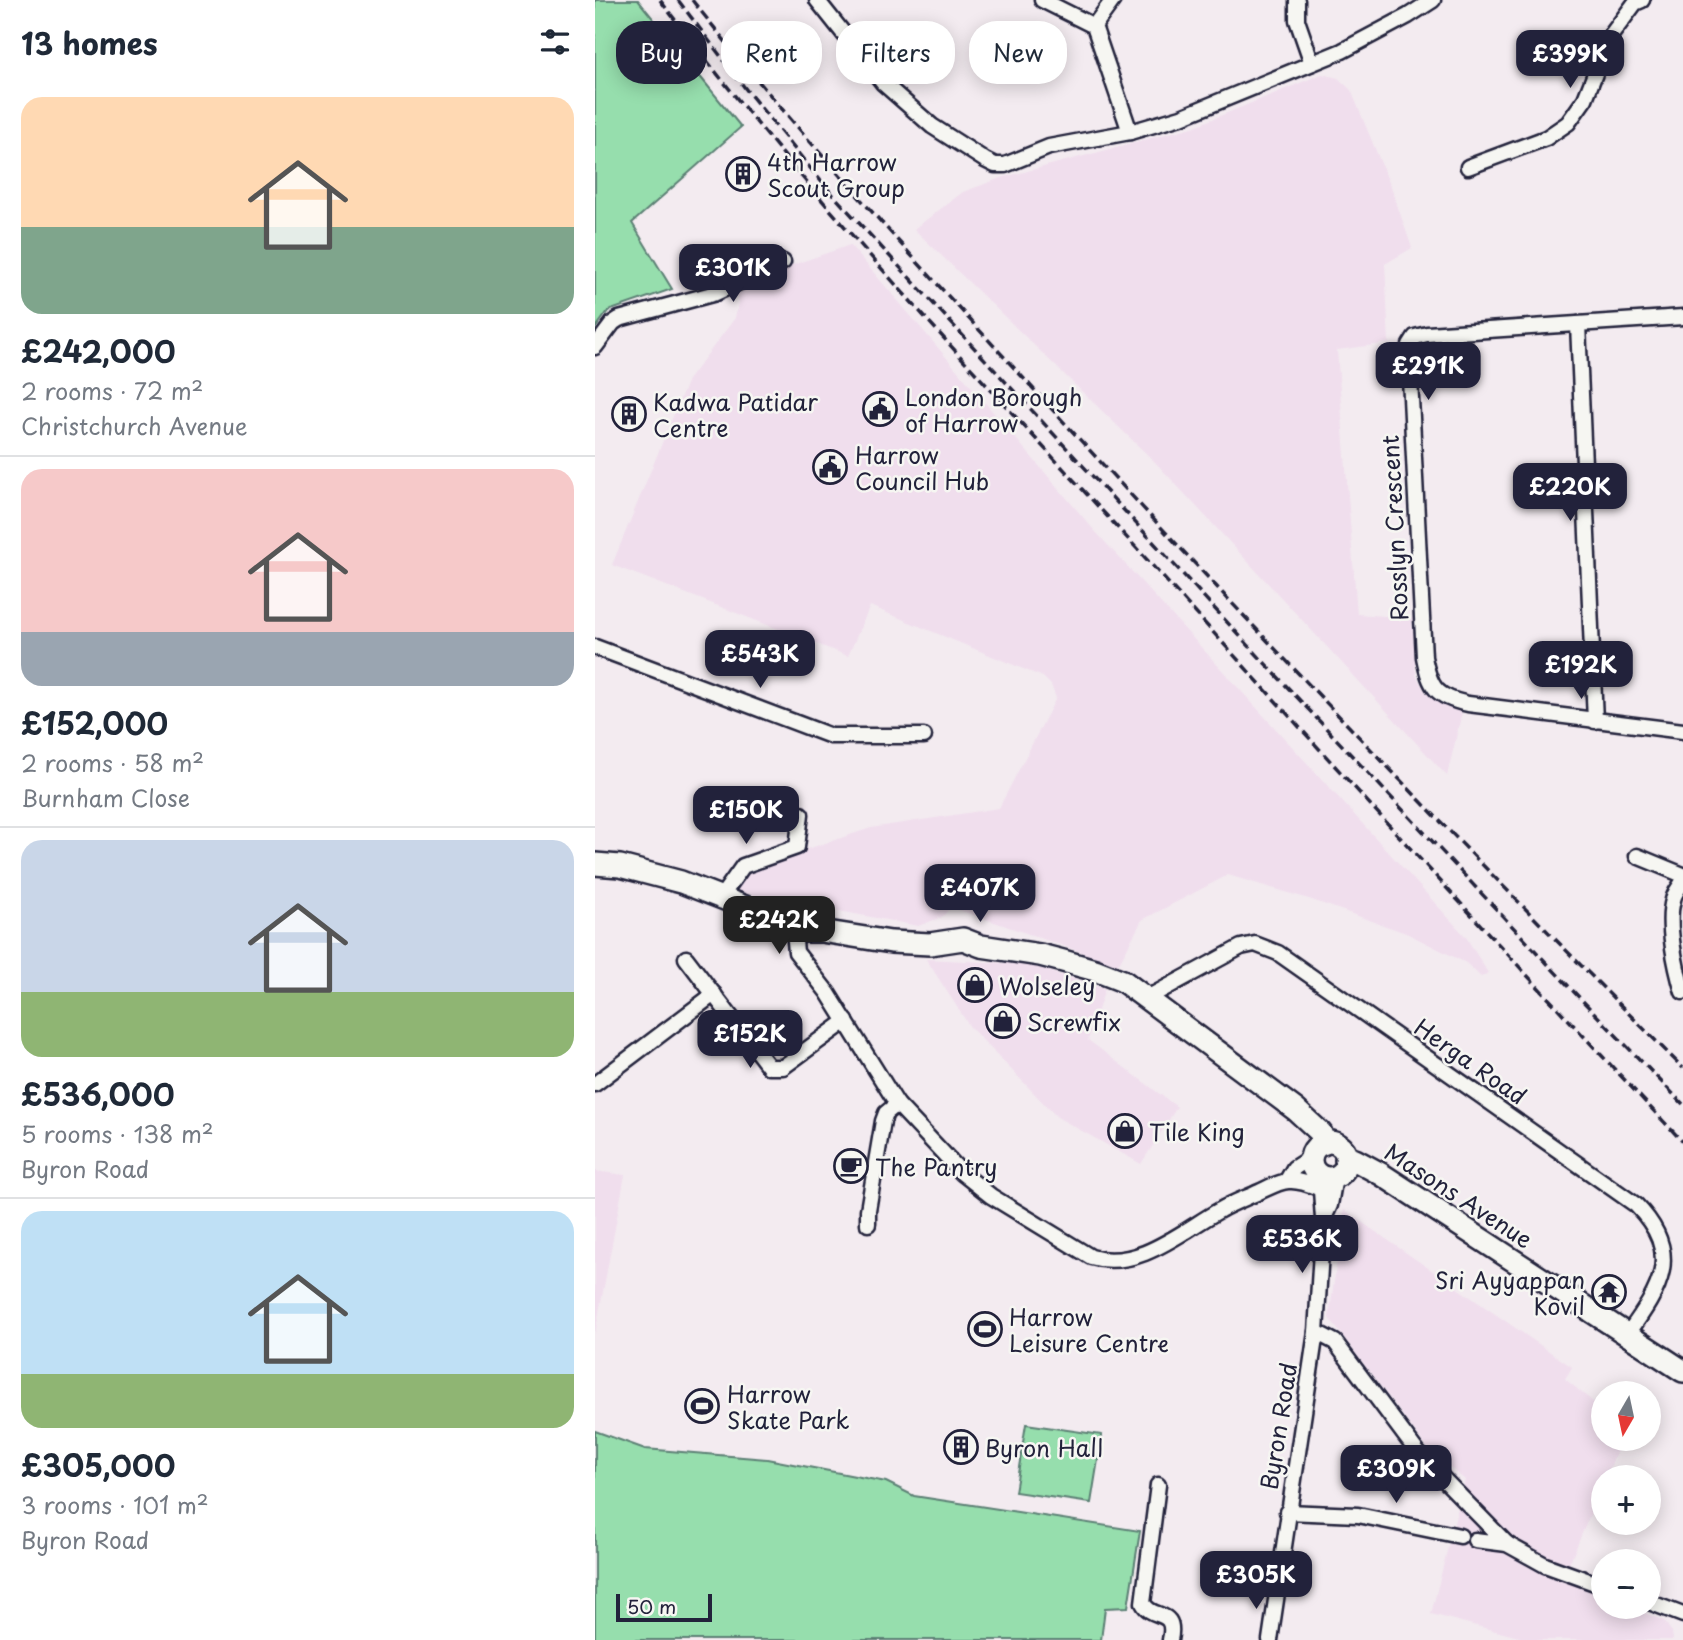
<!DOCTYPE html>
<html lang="en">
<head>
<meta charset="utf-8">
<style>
	body { margin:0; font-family:"Playpen Sans",sans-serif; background:#f6f6f7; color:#1f2937; height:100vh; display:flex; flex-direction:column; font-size:26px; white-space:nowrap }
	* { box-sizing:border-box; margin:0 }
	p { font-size:23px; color:#747a83 }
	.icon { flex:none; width:38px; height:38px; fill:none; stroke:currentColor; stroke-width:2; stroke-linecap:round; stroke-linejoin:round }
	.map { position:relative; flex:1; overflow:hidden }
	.sheet { display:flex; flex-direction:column; background:#fff; width:595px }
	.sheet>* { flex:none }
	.guide { position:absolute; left:21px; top:21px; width:665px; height:63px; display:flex; gap:14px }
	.needle { width:46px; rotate:189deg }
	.buttons { position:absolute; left:996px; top:1381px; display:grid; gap:14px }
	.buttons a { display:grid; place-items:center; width:70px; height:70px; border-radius:50%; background:#fff; box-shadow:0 4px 18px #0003; font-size:35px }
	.scale { position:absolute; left:21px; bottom:18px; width:96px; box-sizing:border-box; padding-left:7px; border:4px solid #22223b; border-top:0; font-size:19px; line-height:24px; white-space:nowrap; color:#22223b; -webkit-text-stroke:5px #f6f6f2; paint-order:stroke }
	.price { position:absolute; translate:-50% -60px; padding:0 16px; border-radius:14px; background:#22223b; color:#fff; font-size:23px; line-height:46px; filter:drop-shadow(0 2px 4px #0008) }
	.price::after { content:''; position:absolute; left:50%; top:42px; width:21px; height:16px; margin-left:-10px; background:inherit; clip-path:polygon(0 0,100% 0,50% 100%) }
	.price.selected { background:#222; color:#fff }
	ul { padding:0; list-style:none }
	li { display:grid; align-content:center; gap:14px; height:371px; padding:0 21px }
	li+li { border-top:2px solid #e0e1e3 }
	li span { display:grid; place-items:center; height:217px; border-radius:21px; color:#555 }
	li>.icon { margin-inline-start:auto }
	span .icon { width:126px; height:126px; fill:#fffc; stroke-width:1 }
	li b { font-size:30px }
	h2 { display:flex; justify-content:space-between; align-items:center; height:84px; padding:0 21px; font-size:30px }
	.pill { padding:0 24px; border-radius:28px; background:#fff; box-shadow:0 4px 18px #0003; font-size:24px; line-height:63px }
	.pill.selected { background:#22223b; color:#fff }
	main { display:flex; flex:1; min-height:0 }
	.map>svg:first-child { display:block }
	.built { fill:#f0deed }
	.green { fill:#96dead; stroke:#5c8074; stroke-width:2 }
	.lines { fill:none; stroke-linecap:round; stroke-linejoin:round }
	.street-casing { stroke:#22223b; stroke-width:19 }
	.secondary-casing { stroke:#22223b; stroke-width:26 }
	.street { stroke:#f6f6f2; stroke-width:14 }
	.secondary { stroke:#f6f6f2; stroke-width:21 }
	.rail { stroke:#22223b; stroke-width:3.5; stroke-dasharray:10 5; stroke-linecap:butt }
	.labels { text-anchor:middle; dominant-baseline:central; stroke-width:5; stroke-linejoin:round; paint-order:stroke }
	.poi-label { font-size:23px; fill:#22223b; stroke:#f6f6f2; text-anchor:start }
	.street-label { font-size:23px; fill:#22223b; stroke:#f6f6f2 }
</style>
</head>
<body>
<main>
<section class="sheet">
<h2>13 homes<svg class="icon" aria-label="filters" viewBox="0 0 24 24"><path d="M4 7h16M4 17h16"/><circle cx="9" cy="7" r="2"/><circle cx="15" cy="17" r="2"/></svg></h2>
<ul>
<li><span style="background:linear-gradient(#ffd9b3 60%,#7fa58c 0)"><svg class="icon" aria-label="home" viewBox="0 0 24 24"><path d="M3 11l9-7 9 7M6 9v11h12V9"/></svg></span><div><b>£242,000</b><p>2 rooms · 72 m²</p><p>Christchurch Avenue</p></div></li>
<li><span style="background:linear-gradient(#f6c9c9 75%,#9aa5b1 0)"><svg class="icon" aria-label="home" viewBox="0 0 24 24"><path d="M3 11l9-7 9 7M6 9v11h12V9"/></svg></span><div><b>£152,000</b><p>2 rooms · 58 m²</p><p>Burnham Close</p></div></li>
<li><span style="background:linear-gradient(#c9d6e8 70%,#8fb573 0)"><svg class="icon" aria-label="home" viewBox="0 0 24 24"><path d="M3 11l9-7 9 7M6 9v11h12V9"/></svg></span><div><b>£536,000</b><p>5 rooms · 138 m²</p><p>Byron Road</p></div></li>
<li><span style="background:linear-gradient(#bfe0f5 75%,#8fb573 0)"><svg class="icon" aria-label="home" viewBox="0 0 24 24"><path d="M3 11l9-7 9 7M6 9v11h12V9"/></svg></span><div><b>£305,000</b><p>3 rooms · 101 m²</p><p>Byron Road</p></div></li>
</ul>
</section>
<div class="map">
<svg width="1088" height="1640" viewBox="0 0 1088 1640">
	<rect width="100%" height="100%" fill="#f3ebf0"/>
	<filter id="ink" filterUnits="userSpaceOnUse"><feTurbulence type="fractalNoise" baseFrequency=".0143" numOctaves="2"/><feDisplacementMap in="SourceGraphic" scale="14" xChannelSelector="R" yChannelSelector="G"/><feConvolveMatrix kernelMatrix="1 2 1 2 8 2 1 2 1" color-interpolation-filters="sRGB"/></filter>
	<g filter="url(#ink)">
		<g class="built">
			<path d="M727,74L743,78L756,90L797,190L817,248L790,264L794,343L742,350L762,614L817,618L821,675L831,693L851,707L867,712L852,776L561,463L319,229L368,192L406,178L598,127Z"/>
			<path d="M255,245L499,530L871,937L893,973L886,977L871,963L811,933L717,900L633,875L547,920L523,965L356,907L347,917L323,926L139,891L152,869L276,828L404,808L461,698L456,685L448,677L275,606L253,656L17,565L93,380L140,318L144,301L141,296L163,277Z"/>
			<path d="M331,959L432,964L510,989L493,1040L582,1107L546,1164L462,1117L375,1027Z"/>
			<path d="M0,1171L30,1175L0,1334Z"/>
			<path d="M749,1210L977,1367L970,1379L1008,1410V1438L1027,1439L1011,1477H1008V1484L967,1581L1008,1595V1606L1035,1607L1069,1621L1077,1632L1078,1640H935L836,1614L870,1480L833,1449L734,1318Z"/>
		</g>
		<g class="green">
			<path d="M0,0H43L146,127L37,223L77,289L13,311L0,329Z"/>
			<path d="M431,1424L507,1435L496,1503L420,1492Z"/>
			<path d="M0,1431L50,1449L172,1459L291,1482L319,1496L545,1531L533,1607L510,1608L506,1640H0Z"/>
		</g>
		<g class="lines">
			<g class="street-casing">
				<g id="street">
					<path d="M222,0L288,83L337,126L390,160L400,165H410L454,147L535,132L586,117L747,51L813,16L838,0"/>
					<path d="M447,0L499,26"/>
					<path d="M518,0L499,26L535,132"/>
					<path d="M702,0V20L717,63"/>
					<path d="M873,167L951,138L973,123L990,99L1014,38L1040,3L1047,0"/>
					<path d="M1088,317L832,334L820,337L815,345L814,358L829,657C835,688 841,697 873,704L1088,731"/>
					<path d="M983,324L1000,721"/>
					<path d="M0,347L18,323L24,319L121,293L188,262"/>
					<path d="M0,647L236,736H329"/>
					<path d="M1042,856L1088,875"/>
					<path d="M1088,881C1085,887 1079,893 1078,900C1071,924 1081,968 1088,992"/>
					<path d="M126,897L148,866L202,847L206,814"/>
					<path d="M199,931L201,952L233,993L302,1104L367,1173L396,1196L496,1257C543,1271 587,1231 625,1210C637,1203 651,1198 664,1192C673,1188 685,1181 694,1181C705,1180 716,1185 726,1189"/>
					<path d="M91,958L174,1067H188L251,1021"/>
					<path d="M552,998L646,947L660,944L683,953L1041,1205C1088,1253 1066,1288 1032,1335"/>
					<path d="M0,1084L119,994"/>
					<path d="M692,1180L699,1168L716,1157"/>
					<path d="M729,1218L735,1205L740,1177"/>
					<path d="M273,1224V1210L288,1121L291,1113L302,1104"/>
					<path d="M721,1332L740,1342L823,1453L912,1544"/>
					<path d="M563,1485L548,1603C557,1621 582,1607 575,1640"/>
					<path d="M692,1512L763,1515L865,1536"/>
					<path d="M880,1540L912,1544L950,1565L1008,1586"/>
					<path d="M1054,1602L1088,1615"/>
					<path d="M675,1640L721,1332L728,1219L725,1176"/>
				</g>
			</g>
			<g class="secondary-casing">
				<g id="secondary">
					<path d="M0,864L25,866L86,882L181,919L199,931H226L296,942L335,944L368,939L386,946L445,955L468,961L500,970L528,981L701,1110L726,1133L728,1144"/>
					<circle cx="734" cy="1160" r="18"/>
					<path d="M751,1160H760L786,1174L1088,1371"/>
				</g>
			</g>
			<use href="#street" class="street"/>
			<use href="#secondary" class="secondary"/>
			<g class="rail">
				<path d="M65,0C209,191 373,365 535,541C718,742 901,944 1088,1142"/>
				<path d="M83,0L153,92L230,186L667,660L980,993L1088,1104"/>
				<path d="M97,0C210,142 333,274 455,407C661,632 872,852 1088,1068"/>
			</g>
		</g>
	</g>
	<defs>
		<g id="building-ring" transform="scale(1.75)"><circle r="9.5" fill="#f6f6f2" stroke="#22223b" stroke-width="1.5"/><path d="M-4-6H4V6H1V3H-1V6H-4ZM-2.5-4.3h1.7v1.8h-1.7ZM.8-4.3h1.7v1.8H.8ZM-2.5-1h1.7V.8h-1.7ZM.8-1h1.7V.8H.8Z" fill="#22223b"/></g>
		<g id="civic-ring" transform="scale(1.75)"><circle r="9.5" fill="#f6f6f2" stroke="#22223b" stroke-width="1.5"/><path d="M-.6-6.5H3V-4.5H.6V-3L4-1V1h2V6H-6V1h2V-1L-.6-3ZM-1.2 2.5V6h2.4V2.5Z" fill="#22223b"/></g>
		<g id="shop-ring" transform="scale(1.75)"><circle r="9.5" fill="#f6f6f2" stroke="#22223b" stroke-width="1.5"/><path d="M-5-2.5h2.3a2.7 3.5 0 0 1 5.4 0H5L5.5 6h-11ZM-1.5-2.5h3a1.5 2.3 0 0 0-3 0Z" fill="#22223b"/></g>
		<g id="cafe-ring" transform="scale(1.75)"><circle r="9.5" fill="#f6f6f2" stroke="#22223b" stroke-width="1.5"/><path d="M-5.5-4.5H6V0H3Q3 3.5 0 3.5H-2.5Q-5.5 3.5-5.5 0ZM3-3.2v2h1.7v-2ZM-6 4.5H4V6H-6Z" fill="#22223b"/></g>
		<g id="temple-ring" transform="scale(1.75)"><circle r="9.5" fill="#f6f6f2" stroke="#22223b" stroke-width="1.5"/><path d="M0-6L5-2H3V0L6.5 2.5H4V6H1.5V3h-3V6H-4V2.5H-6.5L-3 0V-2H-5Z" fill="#22223b"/></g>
		<g id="stadium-ring" transform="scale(1.75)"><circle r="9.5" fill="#f6f6f2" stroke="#22223b" stroke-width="1.5"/><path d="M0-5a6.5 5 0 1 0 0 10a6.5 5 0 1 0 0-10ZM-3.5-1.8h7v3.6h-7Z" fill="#22223b"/></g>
	</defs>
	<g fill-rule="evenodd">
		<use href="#building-ring" x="148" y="174"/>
		<use href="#civic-ring" x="285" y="409"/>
		<use href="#building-ring" x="34" y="414"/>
		<use href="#civic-ring" x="235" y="467"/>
		<use href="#shop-ring" x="380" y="985"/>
		<use href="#shop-ring" x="408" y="1021"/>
		<use href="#shop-ring" x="530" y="1131"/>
		<use href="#cafe-ring" x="256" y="1166"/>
		<use href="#temple-ring" x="1014" y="1292"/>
		<use href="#stadium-ring" x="390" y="1329"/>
		<use href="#stadium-ring" x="107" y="1406"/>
		<use href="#building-ring" x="366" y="1447"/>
	</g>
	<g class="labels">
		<g class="poi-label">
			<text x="172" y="161">4th Harrow<tspan x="172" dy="26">Scout Group</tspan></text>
			<text x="310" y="396">London Borough<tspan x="310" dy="26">of Harrow</tspan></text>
			<text x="58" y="401">Kadwa Patidar<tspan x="58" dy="26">Centre</tspan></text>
			<text x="260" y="454">Harrow<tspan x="260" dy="26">Council Hub</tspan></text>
			<text x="404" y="985">Wolseley</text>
			<text x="432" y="1021">Screwfix</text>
			<text x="554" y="1131">Tile King</text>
			<text x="280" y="1166">The Pantry</text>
			<text x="990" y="1279" text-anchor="end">Sri Ayyappan<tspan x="990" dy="26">Kovil</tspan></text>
			<text x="414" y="1316">Harrow<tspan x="414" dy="26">Leisure Centre</tspan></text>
			<text x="132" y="1393">Harrow<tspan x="132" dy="26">Skate Park</tspan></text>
			<text x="390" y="1447">Byron Hall</text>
		</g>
		<g class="street-label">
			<text transform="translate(799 528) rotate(-93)">Rosslyn Crescent</text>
			<text transform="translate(876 1061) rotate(35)">Herga Road</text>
			<text transform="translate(864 1195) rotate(33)">Masons Avenue</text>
			<text transform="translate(683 1426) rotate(-81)">Byron Road</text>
		</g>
	</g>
</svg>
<div class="buttons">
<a><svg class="needle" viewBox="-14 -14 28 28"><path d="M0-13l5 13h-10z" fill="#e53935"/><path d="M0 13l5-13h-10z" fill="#747a83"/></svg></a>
<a>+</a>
<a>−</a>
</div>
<div class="scale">50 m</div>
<b class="price" style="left:975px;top:90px">£399K</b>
<b class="price" style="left:138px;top:304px">£301K</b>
<b class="price" style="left:833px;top:402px">£291K</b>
<b class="price" style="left:975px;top:523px">£220K</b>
<b class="price" style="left:165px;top:690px">£543K</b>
<b class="price" style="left:986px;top:701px">£192K</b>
<b class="price" style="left:151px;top:846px">£150K</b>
<b class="price" style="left:385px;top:924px">£407K</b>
<b class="price selected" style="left:184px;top:956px">£242K</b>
<b class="price" style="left:155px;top:1070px">£152K</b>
<b class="price" style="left:707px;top:1275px">£536K</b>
<b class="price" style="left:801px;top:1505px">£309K</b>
<b class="price" style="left:661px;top:1611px">£305K</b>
<div class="guide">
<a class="pill selected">Buy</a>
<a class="pill">Rent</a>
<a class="pill">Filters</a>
<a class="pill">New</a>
</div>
</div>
</main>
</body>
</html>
